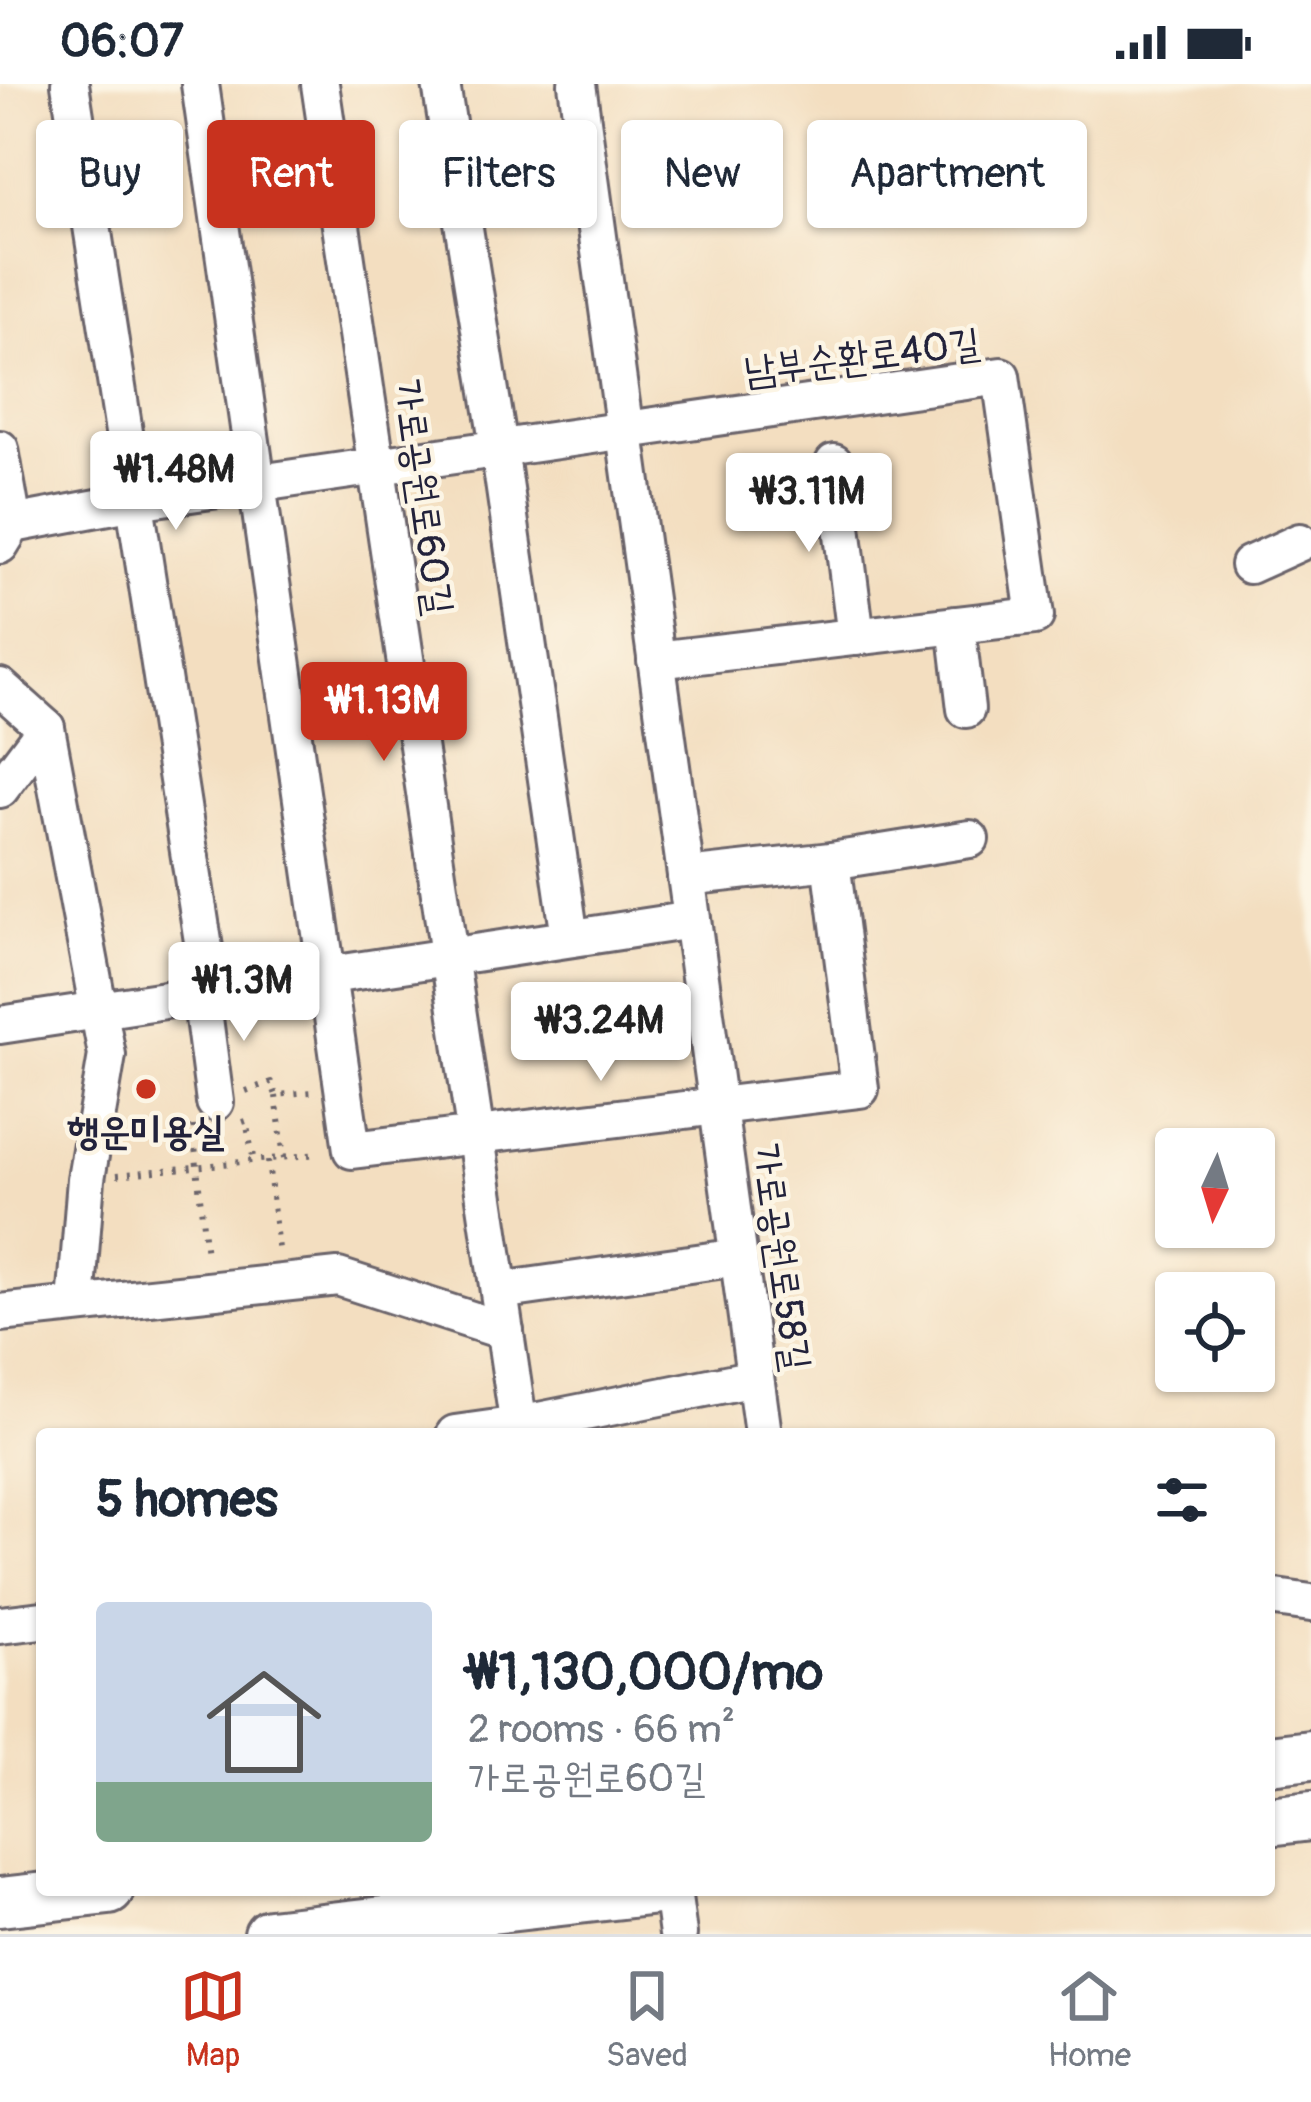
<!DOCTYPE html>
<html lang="en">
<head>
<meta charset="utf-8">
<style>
	body { margin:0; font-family:Pangolin,"Poor Story",sans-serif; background:#f2f2f3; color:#1f2937; height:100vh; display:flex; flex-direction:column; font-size:45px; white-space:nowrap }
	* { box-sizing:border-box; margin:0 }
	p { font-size:39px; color:#747a83 }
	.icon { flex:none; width:66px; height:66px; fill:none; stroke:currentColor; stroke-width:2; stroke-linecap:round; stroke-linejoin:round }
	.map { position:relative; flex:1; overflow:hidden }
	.sheet { position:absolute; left:36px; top:1344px; width:1239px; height:468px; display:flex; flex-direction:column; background:#fff; border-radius:12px; box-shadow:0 3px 9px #0004 }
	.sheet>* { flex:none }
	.banner { position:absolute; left:36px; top:36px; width:1239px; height:108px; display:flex; gap:24px }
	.needle { width:78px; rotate:184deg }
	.fabs { position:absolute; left:1155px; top:1044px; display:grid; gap:24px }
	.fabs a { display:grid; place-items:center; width:120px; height:120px; border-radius:12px; background:#fff; box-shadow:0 3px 9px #0004; font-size:60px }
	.price { position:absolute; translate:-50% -102px; padding:0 27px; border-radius:12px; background:#fff; color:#222; font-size:39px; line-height:78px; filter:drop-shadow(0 3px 6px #0008) }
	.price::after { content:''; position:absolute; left:50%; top:72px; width:36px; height:27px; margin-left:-18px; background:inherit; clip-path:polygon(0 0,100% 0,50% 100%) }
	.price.selected { background:#c8321e; color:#fff }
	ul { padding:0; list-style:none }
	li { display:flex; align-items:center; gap:36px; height:300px; padding:0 60px }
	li+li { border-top:3px solid #e0e1e3 }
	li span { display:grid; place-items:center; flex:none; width:336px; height:240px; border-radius:12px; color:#555 }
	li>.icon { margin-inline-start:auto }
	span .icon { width:144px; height:144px; fill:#fffc; stroke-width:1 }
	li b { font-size:51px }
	h2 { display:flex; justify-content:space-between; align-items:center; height:144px; padding:0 60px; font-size:51px }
	.chip { padding:0 42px; border-radius:12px; background:#fff; box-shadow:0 3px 9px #0004; font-size:42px; line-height:108px }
	.chip.selected { background:#c8321e; color:#fff }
	.status { display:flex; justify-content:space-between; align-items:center; height:84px; padding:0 60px; background:#fff; direction:ltr }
	.status svg { height:33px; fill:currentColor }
	.menu { display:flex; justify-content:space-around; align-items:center; height:168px; border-top:3px solid #e0e1e3; background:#fff; font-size:33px; color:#747a83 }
	.menu a { display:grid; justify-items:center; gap:6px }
	.menu .selected { color:#c8321e }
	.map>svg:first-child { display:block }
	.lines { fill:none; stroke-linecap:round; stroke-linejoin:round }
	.minor-casing { stroke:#6b646a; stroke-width:42 }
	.major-casing { stroke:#6b646a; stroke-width:54 }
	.path { stroke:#6b646a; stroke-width:6; stroke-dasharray:3 9; stroke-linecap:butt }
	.minor { stroke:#fff; stroke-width:36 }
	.major { stroke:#fff; stroke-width:48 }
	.poi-dot { fill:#c8321e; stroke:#fcf5e5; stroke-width:4.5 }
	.labels { text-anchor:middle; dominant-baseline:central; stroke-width:9; stroke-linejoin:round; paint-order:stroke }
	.street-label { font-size:39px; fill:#22223b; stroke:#fcf5e5 }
	.poi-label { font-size:39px; font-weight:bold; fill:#22223b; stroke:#fcf5e5 }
</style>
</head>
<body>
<div class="status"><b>06:07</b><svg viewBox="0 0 49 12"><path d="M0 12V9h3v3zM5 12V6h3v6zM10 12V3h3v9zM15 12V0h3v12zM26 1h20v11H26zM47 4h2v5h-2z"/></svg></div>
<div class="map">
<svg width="1311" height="1850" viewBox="0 0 1311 1850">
	<rect width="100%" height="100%" fill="#fcf5e5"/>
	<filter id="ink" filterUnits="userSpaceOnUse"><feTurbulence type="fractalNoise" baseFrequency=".00833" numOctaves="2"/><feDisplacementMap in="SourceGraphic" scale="24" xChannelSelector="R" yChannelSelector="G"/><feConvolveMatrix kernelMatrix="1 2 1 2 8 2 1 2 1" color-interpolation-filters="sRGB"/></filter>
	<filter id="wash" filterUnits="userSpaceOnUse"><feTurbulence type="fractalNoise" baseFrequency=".004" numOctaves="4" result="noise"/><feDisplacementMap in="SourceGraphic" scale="48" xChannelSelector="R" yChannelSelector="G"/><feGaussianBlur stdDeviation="2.7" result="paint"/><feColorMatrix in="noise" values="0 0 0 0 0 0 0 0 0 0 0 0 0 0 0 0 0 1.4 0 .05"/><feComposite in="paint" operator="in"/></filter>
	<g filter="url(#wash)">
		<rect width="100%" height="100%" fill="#f3dec0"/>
	</g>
	<g filter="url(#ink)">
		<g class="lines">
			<g class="minor-casing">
				<g id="minor">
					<path d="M70,0L211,909"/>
					<path d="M200,0L352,1066L860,1005L831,777"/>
					<path d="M320,0L520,1350"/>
					<path d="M441,0L499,364L570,854"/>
					<path d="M577,0L763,1350"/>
					<path d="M0,365L13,440"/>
					<path d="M834,379L856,553"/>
					<path d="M0,461L13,440L135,417L1001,292L1035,532L656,576"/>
					<path d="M1249,481L1300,458"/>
					<path d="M956,541L966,625"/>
					<path d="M0,603L46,644L107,971L86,1095L76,1220"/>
					<path d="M0,705L46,644"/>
					<path d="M686,793L831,777L970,755"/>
					<path d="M201,911L215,1018"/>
					<path d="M0,941L692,836"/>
					<path d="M499,1207L739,1173"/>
					<path d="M0,1229L338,1193L505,1247"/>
					<path d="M455,1350L519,1341L755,1294"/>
					<path d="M1269,1513L1311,1519"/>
					<path d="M0,1541L42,1536"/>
					<path d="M672,1806L678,1850"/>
				</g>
			</g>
			<g class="major-casing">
				<g id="major">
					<path d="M1269,1676L1311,1671"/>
					<path d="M1269,1737L1311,1732"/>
					<path d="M0,1818L109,1806"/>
					<path d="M269,1850L658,1806"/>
				</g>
			</g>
			<g class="path">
				<path d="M246,1007L271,998L276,1011L312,1008"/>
				<path d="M276,1012L284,1074"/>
				<path d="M243,1038L246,1037L254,1078"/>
				<path d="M193,1042L206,1172"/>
				<path d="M268,1077L278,1165"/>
				<path d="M117,1091L318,1070"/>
			</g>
			<use href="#minor" class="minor"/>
			<use href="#major" class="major"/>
		</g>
	</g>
	<circle class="poi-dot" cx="146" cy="1005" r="12"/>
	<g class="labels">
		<g class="street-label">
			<text transform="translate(862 273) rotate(-7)">남부순환로40길</text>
			<text transform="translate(423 413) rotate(82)">가로공원로60길</text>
			<text transform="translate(781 1173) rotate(82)">가로공원로58길</text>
		</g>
		<g class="poi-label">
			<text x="146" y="1047">행운미용실</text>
		</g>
	</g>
</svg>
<div class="fabs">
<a><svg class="needle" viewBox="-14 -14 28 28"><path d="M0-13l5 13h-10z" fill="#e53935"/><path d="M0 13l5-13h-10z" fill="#747a83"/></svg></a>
<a><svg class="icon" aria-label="locate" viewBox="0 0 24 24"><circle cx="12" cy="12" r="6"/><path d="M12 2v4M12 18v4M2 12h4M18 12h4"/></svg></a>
</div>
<b class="price" style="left:176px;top:449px">₩1.48M</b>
<b class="price" style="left:809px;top:471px">₩3.11M</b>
<b class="price selected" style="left:384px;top:680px">₩1.13M</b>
<b class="price" style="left:244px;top:960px">₩1.3M</b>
<b class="price" style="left:601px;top:1000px">₩3.24M</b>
<div class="banner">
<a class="chip">Buy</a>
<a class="chip selected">Rent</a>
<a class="chip">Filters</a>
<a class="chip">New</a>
<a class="chip">Apartment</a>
</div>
<section class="sheet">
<h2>5 homes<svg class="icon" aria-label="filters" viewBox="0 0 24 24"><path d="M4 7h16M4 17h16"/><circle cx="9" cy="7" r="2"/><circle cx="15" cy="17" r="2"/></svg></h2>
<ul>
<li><span style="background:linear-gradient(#c9d6e8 75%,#7fa58c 0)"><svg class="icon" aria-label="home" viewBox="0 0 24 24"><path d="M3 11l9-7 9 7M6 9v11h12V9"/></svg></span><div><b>₩1,130,000/mo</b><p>2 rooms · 66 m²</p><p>가로공원로60길</p></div></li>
</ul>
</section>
</div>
<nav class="menu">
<a class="selected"><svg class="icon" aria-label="map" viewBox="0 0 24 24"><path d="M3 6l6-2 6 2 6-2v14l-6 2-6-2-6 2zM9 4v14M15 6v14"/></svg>Map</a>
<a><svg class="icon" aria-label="saved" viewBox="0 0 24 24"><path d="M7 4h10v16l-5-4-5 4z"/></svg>Saved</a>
<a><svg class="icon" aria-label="home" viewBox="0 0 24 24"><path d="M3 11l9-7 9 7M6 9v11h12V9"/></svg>Home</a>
</nav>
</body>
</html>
